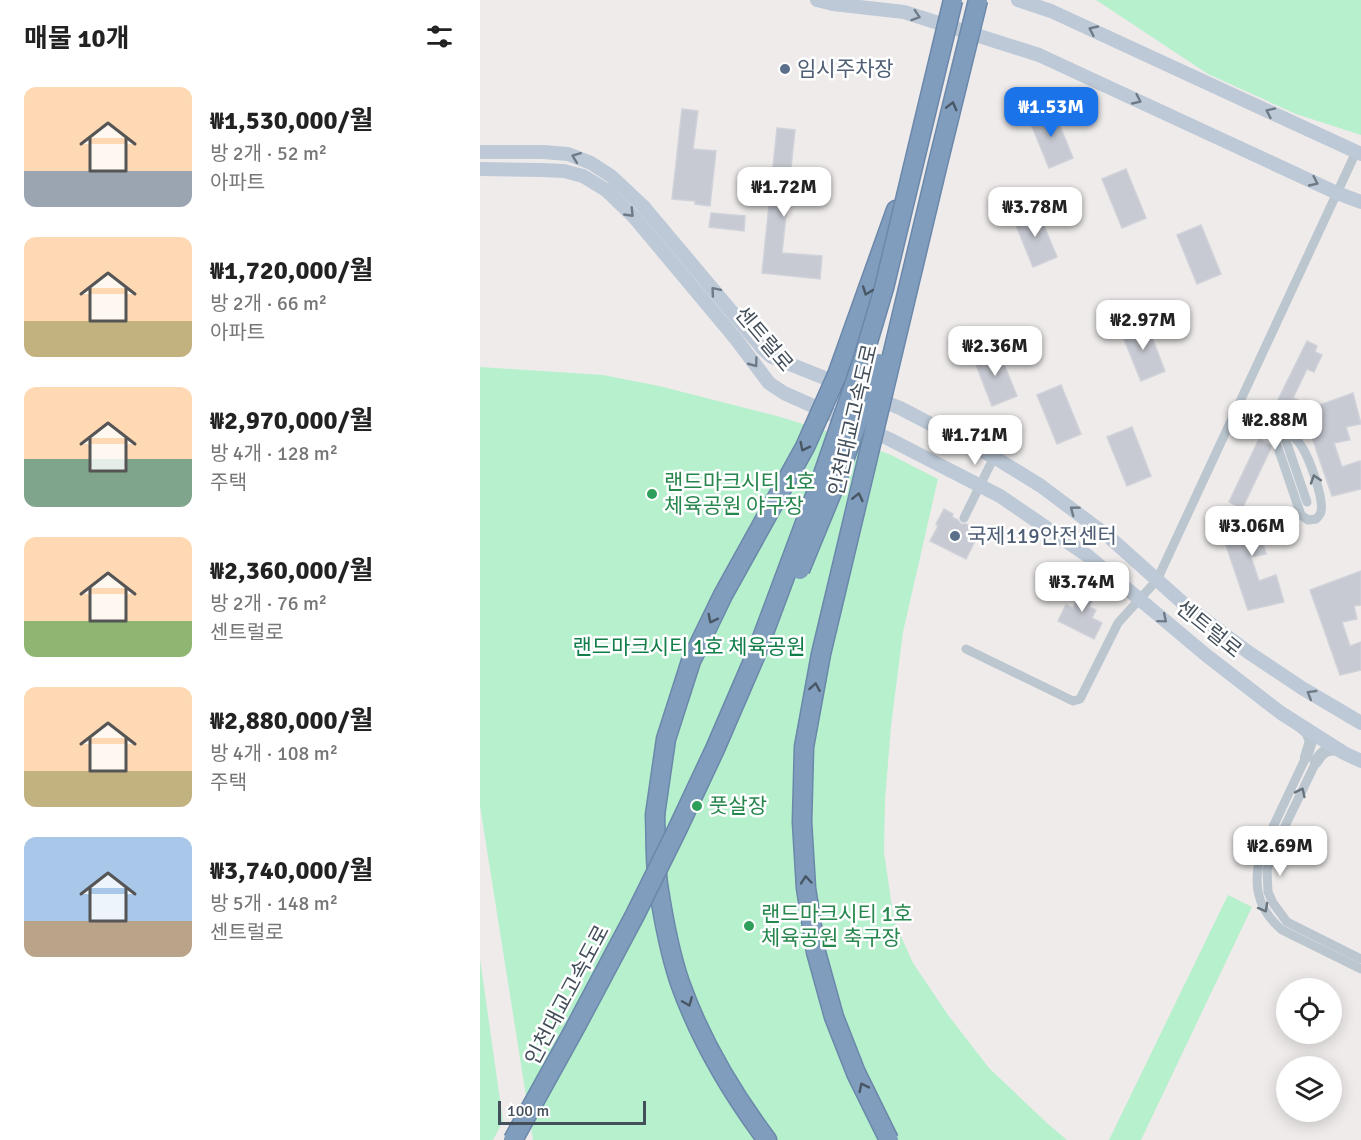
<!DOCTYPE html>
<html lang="ko">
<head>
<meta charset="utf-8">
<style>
	body { margin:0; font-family:Signika,"Noto Sans KR",sans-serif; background:#f2f2f2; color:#222; height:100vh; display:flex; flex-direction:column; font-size:22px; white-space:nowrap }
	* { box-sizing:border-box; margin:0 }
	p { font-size:20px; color:#767676 }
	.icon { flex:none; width:33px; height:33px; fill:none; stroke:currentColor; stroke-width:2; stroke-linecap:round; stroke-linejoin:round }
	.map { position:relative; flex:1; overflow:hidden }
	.details { display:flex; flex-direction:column; background:#fff; width:480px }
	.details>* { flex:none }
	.tools { position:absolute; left:796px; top:978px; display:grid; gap:12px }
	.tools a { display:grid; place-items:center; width:66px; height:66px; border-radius:50%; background:#fff; box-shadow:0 3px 15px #0003; font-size:30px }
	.scale { position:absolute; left:18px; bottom:15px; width:148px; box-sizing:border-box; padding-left:6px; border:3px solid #434f5a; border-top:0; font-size:16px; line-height:21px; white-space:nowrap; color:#434f5a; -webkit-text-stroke:4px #fff; paint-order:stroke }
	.price { position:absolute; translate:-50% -51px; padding:0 14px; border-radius:12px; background:#fff; color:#222; font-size:20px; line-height:39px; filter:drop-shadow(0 2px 3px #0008) }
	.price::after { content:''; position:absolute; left:50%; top:36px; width:18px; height:14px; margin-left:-9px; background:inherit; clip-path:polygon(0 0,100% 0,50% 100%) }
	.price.current { background:#1a73e8; color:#fff }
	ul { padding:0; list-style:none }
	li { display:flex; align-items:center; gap:18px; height:150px; padding:0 24px }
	li span { display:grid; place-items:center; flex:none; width:168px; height:120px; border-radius:12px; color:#555 }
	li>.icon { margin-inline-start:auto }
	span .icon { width:72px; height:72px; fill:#fffc; stroke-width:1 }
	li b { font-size:26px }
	h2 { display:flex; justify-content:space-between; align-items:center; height:72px; padding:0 24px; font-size:26px }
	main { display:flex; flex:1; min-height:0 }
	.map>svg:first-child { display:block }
	.green { fill:#b6f0cd }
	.building { fill:#c7cad2; stroke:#cfd2d8; stroke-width:1.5 }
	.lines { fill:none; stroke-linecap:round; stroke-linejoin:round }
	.motorway-casing { stroke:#6b88aa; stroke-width:21 }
	.minor { stroke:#bbc6cf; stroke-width:9 }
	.tertiary { stroke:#bbc6cf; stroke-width:12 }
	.secondary { stroke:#bdc9d7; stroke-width:14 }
	.motorway { stroke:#809dbe; stroke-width:18 }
	.motorway-bridge-casing { stroke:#6b88aa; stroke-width:21; stroke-linecap:butt }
	.motorway-bridge { stroke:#809dbe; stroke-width:18 }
	.oneway { stroke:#6e7a86 }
	.oneway2 { stroke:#495764 }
	.oneway3 { stroke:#67737d }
	.service-dot { fill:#5c6f8a; stroke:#fff; stroke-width:2 }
	.leisure-dot { fill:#2e9e5b; stroke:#fff; stroke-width:2 }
	.labels { text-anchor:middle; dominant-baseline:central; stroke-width:5; stroke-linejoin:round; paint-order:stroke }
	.service-label { font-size:21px; fill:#4e5e75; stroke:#fff; text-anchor:start }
	.street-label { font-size:21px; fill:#434f5a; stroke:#fff }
	.leisure-label { font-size:21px; fill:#27864d; stroke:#fff; text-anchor:start }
	.park-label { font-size:21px; fill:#117e49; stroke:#fff }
</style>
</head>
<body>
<main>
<section class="details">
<h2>매물 10개<svg class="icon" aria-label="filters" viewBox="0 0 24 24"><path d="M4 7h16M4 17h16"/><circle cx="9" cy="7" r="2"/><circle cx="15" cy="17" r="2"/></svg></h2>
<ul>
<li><span style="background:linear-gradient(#ffd9b3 70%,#9aa5b1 0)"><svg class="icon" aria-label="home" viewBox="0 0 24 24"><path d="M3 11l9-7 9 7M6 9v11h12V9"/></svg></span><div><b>₩1,530,000/월</b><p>방 2개 · 52 m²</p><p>아파트</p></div></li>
<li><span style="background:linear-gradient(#ffd9b3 70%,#c2b280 0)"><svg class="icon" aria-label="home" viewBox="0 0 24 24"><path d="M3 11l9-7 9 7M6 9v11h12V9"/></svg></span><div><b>₩1,720,000/월</b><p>방 2개 · 66 m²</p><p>아파트</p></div></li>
<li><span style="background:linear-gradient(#ffd9b3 60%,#7fa58c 0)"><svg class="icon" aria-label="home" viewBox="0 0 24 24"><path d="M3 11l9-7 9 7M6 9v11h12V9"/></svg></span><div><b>₩2,970,000/월</b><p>방 4개 · 128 m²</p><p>주택</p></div></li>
<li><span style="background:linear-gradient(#ffd9b3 70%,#8fb573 0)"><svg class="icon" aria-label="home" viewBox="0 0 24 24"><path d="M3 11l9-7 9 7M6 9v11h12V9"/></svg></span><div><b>₩2,360,000/월</b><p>방 2개 · 76 m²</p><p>센트럴로</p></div></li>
<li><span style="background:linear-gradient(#ffd9b3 70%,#c2b280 0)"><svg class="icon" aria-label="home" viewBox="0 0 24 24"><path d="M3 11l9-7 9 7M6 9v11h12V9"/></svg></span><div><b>₩2,880,000/월</b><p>방 4개 · 108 m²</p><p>주택</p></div></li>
<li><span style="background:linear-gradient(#a9c7e8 70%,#b9a48a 0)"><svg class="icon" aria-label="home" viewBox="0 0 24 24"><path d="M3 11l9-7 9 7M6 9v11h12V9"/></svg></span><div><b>₩3,740,000/월</b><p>방 5개 · 148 m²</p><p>센트럴로</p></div></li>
</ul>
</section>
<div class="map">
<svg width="881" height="1140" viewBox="0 0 881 1140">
	<rect width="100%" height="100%" fill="#efebeb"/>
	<g class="green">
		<path d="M616,0H881V135L816,114L728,74Z"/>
		<path d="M0,367L123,375L179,386L297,416L352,433L411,455L458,479L423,632L411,726L405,800L404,852L414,921L433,963L468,1015L509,1068L568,1124L587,1140H53L0,806Z"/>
		<path d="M748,895L772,907L661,1140H629Z"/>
		<path d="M0,959L23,1121L13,1140H0Z"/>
	</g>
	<g class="building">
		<path d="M202,109L218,111L213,149L236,151L230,206L215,204V201L192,199Z"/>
		<path d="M573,109L593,158L569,168L549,119Z"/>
		<path d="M297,128L315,130L302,253L342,256L340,279L282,273Z"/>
		<path d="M646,169L666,218L642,228L622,179Z"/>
		<path d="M557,209L577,257L553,267L533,218Z"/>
		<path d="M231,213L265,216L264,231L229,227Z"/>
		<path d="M721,225L741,274L717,284L697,235Z"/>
		<path d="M666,322L685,371L661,381L641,332Z"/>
		<path d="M827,341L837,346L835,352L842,355L834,372L827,369L813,398L820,401L812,417L794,408Z"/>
		<path d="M517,347L537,396L512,406L493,357Z"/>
		<path d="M581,385L601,434L577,444L557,395Z"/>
		<path d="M873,393L881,424L866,427L870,440L854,443L862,467L880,461L881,466V489L852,496L823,411Z"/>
		<path d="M652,427L671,476L647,486L627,437Z"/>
		<path d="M779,439L790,445L791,448L762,509L749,502Z"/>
		<path d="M789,507L798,538L783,542L786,554L771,557L779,581L796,575L804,602L768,610L739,525Z"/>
		<path d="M464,509L473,514L472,517L478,520L481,524H486L500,531L486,559L450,541L458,526L456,524Z"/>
		<path d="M881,571V605L874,606L877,619L862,622L870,646L881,642V670L860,675L830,590Z"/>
		<path d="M600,582L617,591L609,607L616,610L612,618L622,623L614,639L578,621L586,605L593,608L600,595L595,592Z"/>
	</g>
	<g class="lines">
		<g class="motorway-casing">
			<g id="motorway">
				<path d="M357,375L416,210"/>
				<path d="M175,815C176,837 175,861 178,884C183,917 189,951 200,983C220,1039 251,1092 287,1140"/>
			</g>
		</g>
		<g class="minor">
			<path d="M760,403C777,411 795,417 804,435L827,502"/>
			<path d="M787,416L821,515L828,520L836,519C838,517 841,513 841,511C844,498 829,458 822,447C816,436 805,429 795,421"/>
			<path d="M484,518L514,457"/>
			<path d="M486,649L593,701L600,699L638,623L677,580L876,152"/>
			<path d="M826,757L783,848C772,880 775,907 802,930L881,969"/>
			<path d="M836,762L792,853L787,870L788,892L793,903L807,922L881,959"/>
		</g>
		<g class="tertiary">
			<path d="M822,728L827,732L831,741L826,757"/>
			<path d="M836,762C842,751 848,748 860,750"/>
		</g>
		<g class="secondary">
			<path d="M337,0L353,4L424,12L559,55L857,193L881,202"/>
			<path d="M538,0L571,11L881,154"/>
			<path d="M0,152H63L88,154L111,163L131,176L163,206L283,349L292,357L420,408L514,457L561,486L629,537L704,604L768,652L822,688L881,723"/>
			<path d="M0,169L62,170L84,171L103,176L126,190L154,217L256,339L289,383L304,393L369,422"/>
			<path d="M387,429L409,439L520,496L608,556L726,655L801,713L864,753L881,761"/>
		</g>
		<use href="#motorway" class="motorway"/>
		<g class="motorway-bridge-casing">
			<g id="motorway-bridge">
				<path d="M320,570L355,485L399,363"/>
				<path d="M175,815L186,739L211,661L243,595L325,447L357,375"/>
				<path d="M33,1140L95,1028L155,915L197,830L235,749L276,654L341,480L382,362L404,288L473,0"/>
				<path d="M409,1140L376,1073L354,1017L336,952L326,888L322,822L324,747L341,654L458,163L498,0"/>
			</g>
		</g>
		<use href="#motorway-bridge" class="motorway-bridge"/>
	</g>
	<defs><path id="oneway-chevron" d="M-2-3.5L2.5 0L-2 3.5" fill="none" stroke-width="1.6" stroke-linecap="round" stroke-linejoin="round" transform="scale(1.5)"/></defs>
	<g class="oneway">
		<use href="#oneway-chevron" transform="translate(436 16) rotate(18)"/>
		<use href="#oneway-chevron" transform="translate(613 30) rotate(-155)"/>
		<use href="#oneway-chevron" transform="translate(657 100) rotate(25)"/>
		<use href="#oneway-chevron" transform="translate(790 112) rotate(-155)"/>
		<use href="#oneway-chevron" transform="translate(96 157) rotate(-159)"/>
		<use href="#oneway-chevron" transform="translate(834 182) rotate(25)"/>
		<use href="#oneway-chevron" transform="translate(150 213) rotate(46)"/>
		<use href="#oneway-chevron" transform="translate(235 291) rotate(-130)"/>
		<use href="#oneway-chevron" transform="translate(274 363) rotate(53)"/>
		<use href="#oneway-chevron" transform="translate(594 510) rotate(-143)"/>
		<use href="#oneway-chevron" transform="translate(683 619) rotate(40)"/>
		<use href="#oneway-chevron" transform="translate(831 694) rotate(-149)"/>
	</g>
	<g class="oneway2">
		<use href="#oneway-chevron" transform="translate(472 106) rotate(-76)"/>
		<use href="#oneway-chevron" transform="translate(387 291) rotate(110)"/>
		<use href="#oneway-chevron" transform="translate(324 447) rotate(117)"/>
		<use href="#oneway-chevron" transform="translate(378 497) rotate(-77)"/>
		<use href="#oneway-chevron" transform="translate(232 619) rotate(117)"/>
		<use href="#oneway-chevron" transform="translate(335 687) rotate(-80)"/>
		<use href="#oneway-chevron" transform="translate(326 880) rotate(-95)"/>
		<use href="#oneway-chevron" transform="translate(208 1002) rotate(68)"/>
		<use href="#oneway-chevron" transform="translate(383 1087) rotate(-116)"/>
	</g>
	<g class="oneway3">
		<use href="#oneway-chevron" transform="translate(835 479) rotate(-108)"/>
		<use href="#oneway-chevron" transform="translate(821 792) rotate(-64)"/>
		<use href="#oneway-chevron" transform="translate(784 908) rotate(61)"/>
	</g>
	<g class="service-dot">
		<circle cx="305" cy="69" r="6"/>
		<circle cx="475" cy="536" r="6"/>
	</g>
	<g class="leisure-dot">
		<circle cx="172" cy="494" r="6"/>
		<circle cx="217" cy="806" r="6"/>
		<circle cx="269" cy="926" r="6"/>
	</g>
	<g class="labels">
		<g class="service-label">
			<text x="317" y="69">임시주차장</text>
			<text x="487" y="536">국제119안전센터</text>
		</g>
		<g class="street-label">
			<text transform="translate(284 339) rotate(50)">센트럴로</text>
			<text transform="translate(373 420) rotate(-77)">인천대교고속도로</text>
			<text transform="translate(729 629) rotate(39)">센트럴로</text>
			<text transform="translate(87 995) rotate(-62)">인천대교고속도로</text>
		</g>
		<g class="leisure-label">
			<text x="184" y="482">랜드마크시티 1호<tspan x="184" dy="24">체육공원 야구장</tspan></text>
			<text x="229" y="806">풋살장</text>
			<text x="281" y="914">랜드마크시티 1호<tspan x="281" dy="24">체육공원 축구장</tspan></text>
		</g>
		<g class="park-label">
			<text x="209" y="647">랜드마크시티 1호 체육공원</text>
		</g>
	</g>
</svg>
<div class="tools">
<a><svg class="icon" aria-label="locate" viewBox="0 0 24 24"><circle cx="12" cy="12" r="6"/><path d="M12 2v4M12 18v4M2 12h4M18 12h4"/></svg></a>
<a><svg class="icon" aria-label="layers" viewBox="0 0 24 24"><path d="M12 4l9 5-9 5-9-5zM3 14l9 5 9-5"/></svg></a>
</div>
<div class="scale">100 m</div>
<b class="price current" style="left:571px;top:138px">₩1.53M</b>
<b class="price" style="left:304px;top:218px">₩1.72M</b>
<b class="price" style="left:555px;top:238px">₩3.78M</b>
<b class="price" style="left:663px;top:351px">₩2.97M</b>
<b class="price" style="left:515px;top:377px">₩2.36M</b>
<b class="price" style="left:795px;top:451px">₩2.88M</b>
<b class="price" style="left:495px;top:466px">₩1.71M</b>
<b class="price" style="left:772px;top:557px">₩3.06M</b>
<b class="price" style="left:602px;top:613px">₩3.74M</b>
<b class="price" style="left:800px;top:877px">₩2.69M</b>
</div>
</main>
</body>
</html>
